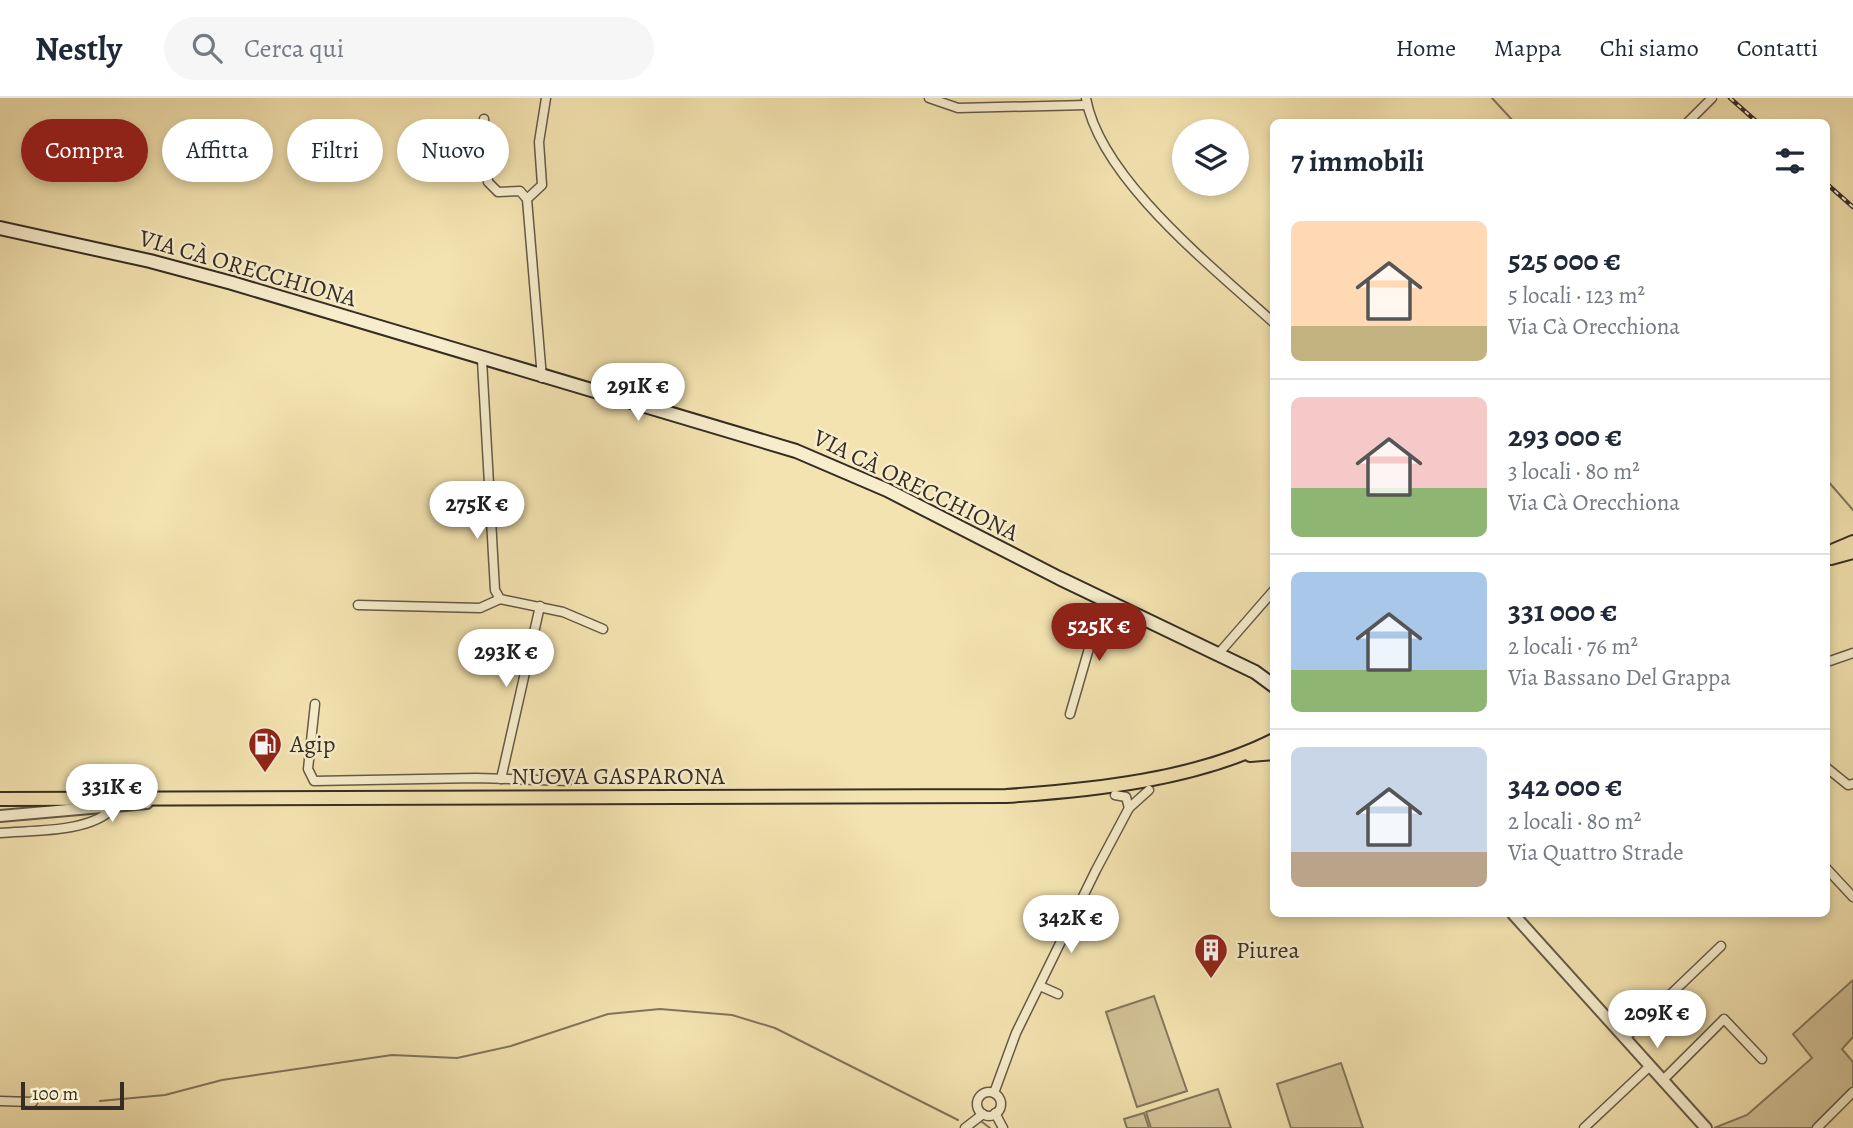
<!DOCTYPE html>
<html lang="it">
<head>
<meta charset="utf-8">
<style>
	body { margin:0; font-family:Alegreya,serif; background:#f6f6f7; color:#1f2937; height:100vh; display:flex; flex-direction:column; font-size:26px; white-space:nowrap }
	* { box-sizing:border-box; margin:0 }
	p { font-size:23px; color:#747a83 }
	.icon { flex:none; width:38px; height:38px; fill:none; stroke:currentColor; stroke-width:2; stroke-linecap:round; stroke-linejoin:round }
	.map { position:relative; flex:1; overflow:hidden }
	.sheet { position:absolute; left:1270px; top:21px; width:560px; height:798px; display:flex; flex-direction:column; background:#fff; border-radius:10px; box-shadow:0 4px 10px #0003 }
	.sheet>* { flex:none }
	.banner { position:absolute; left:21px; top:21px; width:665px; height:63px; display:flex; gap:14px }
	.tools { position:absolute; left:1172px; top:21px; display:grid; gap:14px }
	.tools a { display:grid; place-items:center; width:77px; height:77px; border-radius:50%; background:#fff; box-shadow:0 4px 10px #0003; font-size:35px }
	.scale { position:absolute; left:21px; bottom:18px; width:103px; box-sizing:border-box; padding-left:7px; border:4px solid #362d24; border-top:0; font-size:19px; line-height:24px; white-space:nowrap; color:#362d24; -webkit-text-stroke:5px #f7edcc; paint-order:stroke }
	.price { position:absolute; translate:-50% -60px; padding:0 16px; border-radius:24px; background:#fff; color:#222; font-size:23px; line-height:46px; filter:drop-shadow(0 2px 4px #0008) }
	.price::after { content:''; position:absolute; left:50%; top:42px; width:21px; height:16px; margin-left:-10px; background:inherit; clip-path:polygon(0 0,100% 0,50% 100%) }
	.price.on { background:#8f2418; color:#fff }
	ul { padding:0; list-style:none }
	li { display:flex; align-items:center; gap:21px; height:175px; padding:0 21px }
	li+li { border-top:2px solid #e0e1e3 }
	li span { display:grid; place-items:center; flex:none; width:196px; height:140px; border-radius:10px; color:#555 }
	li>.icon { margin-inline-start:auto }
	span .icon { width:84px; height:84px; fill:#fffc; stroke-width:1 }
	li b { font-size:30px }
	h2 { display:flex; justify-content:space-between; align-items:center; height:84px; padding:0 21px; font-size:30px }
	.chip { padding:0 24px; border-radius:32px; background:#fff; box-shadow:0 4px 10px #0003; font-size:24px; line-height:63px }
	.chip.on { background:#8f2418; color:#fff }
	header { display:flex; align-items:center; gap:42px; box-sizing:border-box; height:98px; padding:0 35px; background:#fff; border-bottom:2px solid #e0e1e3 }
	header strong { font-size:33px }
	nav { display:flex; gap:38px; margin-inline-start:auto; font-size:24px }
	.search { width:490px; height:63px; background:#f6f6f7; display:flex; align-items:center; gap:18px; box-sizing:border-box; padding:0 24px; border-radius:38px; color:#747a83; font-size:26px }
	.map>svg:first-child { display:block }
	.green { fill:#d3c498; stroke:#84785e; stroke-width:2 }
	.lines { fill:none; stroke-linecap:round; stroke-linejoin:round }
	.stream { stroke:#81755b; stroke-width:2 }
	.minor-casing { stroke:#655a47; stroke-width:11 }
	.tertiary-casing { stroke:#655a47; stroke-width:14 }
	.secondary-casing { stroke:#362d24; stroke-width:16 }
	.primary-casing { stroke:#362d24; stroke-width:16 }
	.minor { stroke:#f7edcc; stroke-width:8 }
	.tertiary { stroke:#f7edcc; stroke-width:10 }
	.secondary { stroke:#f7edcc; stroke-width:12 }
	.primary { stroke:#f3e3b0; stroke-width:12 }
	.rail-casing { stroke:#362d24; stroke-width:4.5 }
	.rail { stroke:#f7edcc; stroke-width:2; stroke-dasharray:5; stroke-linecap:butt }
	.labels { text-anchor:middle; dominant-baseline:central; stroke-width:5; stroke-linejoin:round; paint-order:stroke }
	.street-label { font-size:24px; fill:#362d24; stroke:#f7edcc }
	.poi-label { font-size:24px; fill:#362d24; stroke:#f7edcc; text-anchor:start }
</style>
</head>
<body>
<header>
<strong>Nestly</strong>
<div class="search"><svg class="icon" aria-label="search" viewBox="0 0 24 24"><circle cx="10" cy="10" r="6"/><path d="M15 15l6 6"/></svg>Cerca qui</div>
<nav><a>Home</a><a>Mappa</a><a>Chi siamo</a><a>Contatti</a></nav>
</header>
<div class="map">
<svg width="1853" height="1030" viewBox="0 0 1853 1030">
	<rect width="100%" height="100%" fill="#f3e3b0"/>
	<filter id="stains"><feTurbulence type="fractalNoise" baseFrequency=".00286" numOctaves="4"/><feColorMatrix values="0 0 0 0 .2 0 0 0 0 .09 0 0 0 0 .02 0 0 0 .5 -.17"/></filter>
	<radialGradient id="worn" r=".72"><stop offset=".6" stop-color="#630" stop-opacity="0"/><stop offset="1" stop-color="#630" stop-opacity=".3"/></radialGradient>
	<g class="green">
		<path d="M1853,882V939L1842,951L1853,964V989L1814,1030H1714L1747,1017L1812,960L1793,936Z"/>
		<path d="M1154,898L1187,993L1137,1009L1106,914Z"/>
		<path d="M1341,965L1363,1030H1291L1277,986Z"/>
		<path d="M1218,991L1231,1030H1151L1146,1014Z"/>
		<path d="M1144,1015L1149,1030H1127L1124,1021Z"/>
	</g>
	<g class="lines">
		<g class="stream">
			<path d="M1492,0L1514,24"/>
			<path d="M1827,382L1853,412"/>
			<path d="M100,1003L165,997L222,982L392,957L457,960L511,948L608,916L660,911L732,917L775,930L958,1022"/>
			<path d="M982,1024L990,1030"/>
		</g>
		<g class="minor-casing">
			<g id="minor">
				<path d="M929,0L958,10L1087,7"/>
				<path d="M1086,0C1100,81 1215,171 1274,225"/>
				<path d="M484,21L488,84L498,94L520,93L527,101"/>
				<path d="M1688,24L1712,0"/>
				<path d="M482,262L495,492L500,501L563,514L603,531"/>
				<path d="M542,280L527,101L542,87L539,44L546,0"/>
				<path d="M358,507L480,510L500,501"/>
				<path d="M1215,555L1220,554L1274,492"/>
				<path d="M1827,564L1853,555"/>
				<path d="M315,606L308,671L314,683L476,680L568,683"/>
				<path d="M1070,616L1103,502"/>
				<path d="M1827,670L1848,687L1853,686"/>
				<path d="M501,681L540,508"/>
				<path d="M1115,697L1126,699L1129,710"/>
				<path d="M0,735C33,732 90,735 113,710"/>
				<path d="M1827,771L1853,799"/>
				<path d="M1040,888L1058,896"/>
				<path d="M1625,940L1721,848"/>
				<path d="M1663,982L1724,921L1762,961"/>
				<circle cx="989" cy="1006" r="12"/>
				<path d="M994,995L1016,935L1096,772L1129,710L1149,692"/>
				<path d="M0,1003L33,1004"/>
				<path d="M995,1015L1003,1030"/>
				<path d="M965,1030L983,1016"/>
				<path d="M1584,1030L1650,968"/>
				<path d="M1817,1030L1853,994"/>
			</g>
		</g>
		<g class="tertiary-casing">
			<g id="tertiary">
				<path d="M0,718L147,705"/>
				<path d="M1513,816L1706,1030"/>
			</g>
		</g>
		<g class="secondary-casing">
			<path id="secondary" d="M0,130L150,163L232,185L796,353L887,392L1059,480L1255,574L1274,588"/>
		</g>
		<g class="primary-casing">
			<g id="primary">
				<path d="M1827,455L1853,444"/>
				<path d="M1831,460L1853,454"/>
				<path d="M1250,657L1274,655"/>
				<path d="M0,701L1006,698C1093,692 1195,682 1274,642"/>
			</g>
		</g>
		<use href="#minor" class="minor"/>
		<use href="#tertiary" class="tertiary"/>
		<use href="#secondary" class="secondary"/>
		<use href="#primary" class="primary"/>
		<g class="rail-casing">
			<g id="rail">
				<path d="M1730,0L1757,24"/>
				<path d="M1827,86L1853,109"/>
			</g>
		</g>
		<use href="#rail" class="rail"/>
	</g>
	<defs>
		<g id="fuel-pin" transform="scale(1.75)"><path d="M0 17L-7.5 6A9.5 9.5 0 1 1 7.5 6Z" fill="#8f2418" stroke="#f7edcc"/><path d="M-5.5-6h7V0h2V4h1.3V-2.5L3-4.5l.8-.8L6-3V5H2.5V1h-1V6h-7ZM-4.2-4.7v3.2H.2V-4.7Z" fill="#fff"/></g>
		<g id="building-pin" transform="scale(1.75)"><path d="M0 17L-7.5 6A9.5 9.5 0 1 1 7.5 6Z" fill="#8f2418" stroke="#f7edcc"/><path d="M-4-6H4V6H1V3H-1V6H-4ZM-2.5-4.3h1.7v1.8h-1.7ZM.8-4.3h1.7v1.8H.8ZM-2.5-1h1.7V.8h-1.7ZM.8-1h1.7V.8H.8Z" fill="#fff"/></g>
	</defs>
	<g fill-rule="evenodd">
		<use href="#fuel-pin" x="265" y="646"/>
		<use href="#building-pin" x="1211" y="852"/>
	</g>
	<g class="labels">
		<g class="street-label">
			<text transform="translate(248 170) rotate(16)">VIA CÀ ORECCHIONA</text>
			<text transform="translate(916 387) rotate(26)">VIA CÀ ORECCHIONA</text>
			<text x="618" y="678">NUOVA GASPARONA</text>
		</g>
		<g class="poi-label">
			<text x="290" y="646">Agip</text>
			<text x="1236" y="852">Piurea</text>
		</g>
	</g>
	<rect width="100%" height="100%" filter="url(#stains)"/>
	<rect width="100%" height="100%" fill="url(#worn)"/>
</svg>
<div class="tools">
<a><svg class="icon" aria-label="layers" viewBox="0 0 24 24"><path d="M12 4l9 5-9 5-9-5zM3 14l9 5 9-5"/></svg></a>
</div>
<div class="scale">100 m</div>
<b class="price" style="left:638px;top:325px">291K €</b>
<b class="price" style="left:477px;top:443px">275K €</b>
<b class="price on" style="left:1099px;top:565px">525K €</b>
<b class="price" style="left:506px;top:591px">293K €</b>
<b class="price" style="left:112px;top:726px">331K €</b>
<b class="price" style="left:1071px;top:857px">342K €</b>
<b class="price" style="left:1657px;top:952px">209K €</b>
<div class="banner">
<a class="chip on">Compra</a>
<a class="chip">Affitta</a>
<a class="chip">Filtri</a>
<a class="chip">Nuovo</a>
</div>
<section class="sheet">
<h2>7 immobili<svg class="icon" aria-label="filters" viewBox="0 0 24 24"><path d="M4 7h16M4 17h16"/><circle cx="9" cy="7" r="2"/><circle cx="15" cy="17" r="2"/></svg></h2>
<ul>
<li><span style="background:linear-gradient(#ffd9b3 75%,#c2b280 0)"><svg class="icon" aria-label="home" viewBox="0 0 24 24"><path d="M3 11l9-7 9 7M6 9v11h12V9"/></svg></span><div><b>525 000 €</b><p>5 locali · 123 m²</p><p>Via Cà Orecchiona</p></div></li>
<li><span style="background:linear-gradient(#f6c9c9 65%,#8fb573 0)"><svg class="icon" aria-label="home" viewBox="0 0 24 24"><path d="M3 11l9-7 9 7M6 9v11h12V9"/></svg></span><div><b>293 000 €</b><p>3 locali · 80 m²</p><p>Via Cà Orecchiona</p></div></li>
<li><span style="background:linear-gradient(#a9c7e8 70%,#8fb573 0)"><svg class="icon" aria-label="home" viewBox="0 0 24 24"><path d="M3 11l9-7 9 7M6 9v11h12V9"/></svg></span><div><b>331 000 €</b><p>2 locali · 76 m²</p><p>Via Bassano Del Grappa</p></div></li>
<li><span style="background:linear-gradient(#c9d6e8 75%,#b9a48a 0)"><svg class="icon" aria-label="home" viewBox="0 0 24 24"><path d="M3 11l9-7 9 7M6 9v11h12V9"/></svg></span><div><b>342 000 €</b><p>2 locali · 80 m²</p><p>Via Quattro Strade</p></div></li>
</ul>
</section>
</div>
</body>
</html>
